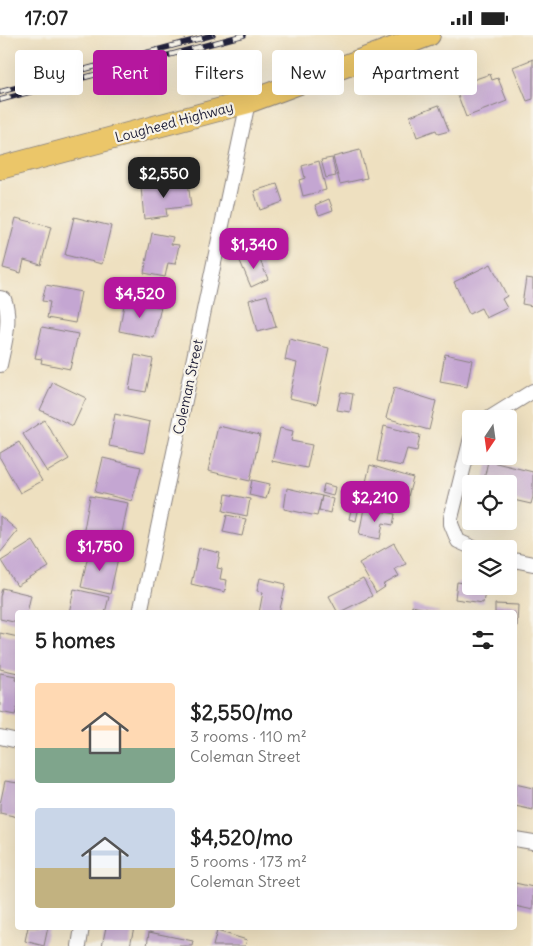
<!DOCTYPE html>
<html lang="en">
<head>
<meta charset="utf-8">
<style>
	body { margin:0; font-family:Delius,sans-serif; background:#f2f2f2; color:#222; height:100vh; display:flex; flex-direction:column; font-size:19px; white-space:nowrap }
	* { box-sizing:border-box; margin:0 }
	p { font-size:16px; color:#767676 }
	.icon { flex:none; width:28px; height:28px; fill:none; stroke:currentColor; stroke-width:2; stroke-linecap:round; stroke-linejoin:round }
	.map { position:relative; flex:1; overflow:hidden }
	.panel { position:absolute; left:15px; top:575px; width:502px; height:320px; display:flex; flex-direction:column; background:#fff; border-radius:5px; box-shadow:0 5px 20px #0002 }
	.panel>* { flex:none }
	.banner { position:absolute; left:15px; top:15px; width:504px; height:45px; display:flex; gap:10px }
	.needle { width:32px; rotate:193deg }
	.fabs { position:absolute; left:462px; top:375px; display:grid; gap:10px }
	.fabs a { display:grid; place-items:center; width:55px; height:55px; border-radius:5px; background:#fff; box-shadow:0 5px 20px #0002; font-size:25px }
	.price { position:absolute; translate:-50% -42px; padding:0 11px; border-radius:10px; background:#b5179e; color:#fff; font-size:16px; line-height:32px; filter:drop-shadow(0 1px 2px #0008) }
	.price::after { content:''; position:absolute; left:50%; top:30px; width:15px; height:11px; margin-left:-8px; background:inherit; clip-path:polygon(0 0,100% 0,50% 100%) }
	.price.active { background:#222; color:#fff }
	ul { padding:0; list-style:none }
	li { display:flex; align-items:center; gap:15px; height:125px; padding:0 20px }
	li span { display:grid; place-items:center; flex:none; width:140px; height:100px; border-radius:5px; color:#555 }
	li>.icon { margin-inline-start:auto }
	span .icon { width:60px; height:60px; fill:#fffc; stroke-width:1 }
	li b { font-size:21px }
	h2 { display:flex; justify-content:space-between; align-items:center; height:60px; padding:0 20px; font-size:21px }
	.chip { padding:0 18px; border-radius:5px; background:#fff; box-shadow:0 5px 20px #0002; font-size:18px; line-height:45px }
	.chip.active { background:#b5179e; color:#fff }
	.status { display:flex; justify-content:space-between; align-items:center; height:35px; padding:0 25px; background:#fff; direction:ltr }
	.status svg { height:14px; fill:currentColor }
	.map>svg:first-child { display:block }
	.building { fill:#c4a6d2 }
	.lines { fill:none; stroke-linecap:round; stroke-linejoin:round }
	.minor-casing { stroke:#88817e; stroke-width:16 }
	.primary-casing { stroke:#88817e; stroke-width:24 }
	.minor { stroke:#fff; stroke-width:14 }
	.primary { stroke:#ebc669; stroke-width:22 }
	.rail-casing { stroke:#22223b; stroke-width:5.5 }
	.rail { stroke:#f7f3e8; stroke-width:4; stroke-dasharray:11; stroke-linecap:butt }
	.labels { text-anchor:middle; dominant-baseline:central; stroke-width:4.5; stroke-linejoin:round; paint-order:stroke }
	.street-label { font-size:14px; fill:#22223b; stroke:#f7f3e8 }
</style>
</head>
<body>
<div class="status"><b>17:07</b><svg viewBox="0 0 49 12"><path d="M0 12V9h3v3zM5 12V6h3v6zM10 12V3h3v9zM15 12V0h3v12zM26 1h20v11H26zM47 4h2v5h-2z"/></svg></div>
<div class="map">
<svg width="533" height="911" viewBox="0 0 533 911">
	<rect width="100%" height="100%" fill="#f7f3e8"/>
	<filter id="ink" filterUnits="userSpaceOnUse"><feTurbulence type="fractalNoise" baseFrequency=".02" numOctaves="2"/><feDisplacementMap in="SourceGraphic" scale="10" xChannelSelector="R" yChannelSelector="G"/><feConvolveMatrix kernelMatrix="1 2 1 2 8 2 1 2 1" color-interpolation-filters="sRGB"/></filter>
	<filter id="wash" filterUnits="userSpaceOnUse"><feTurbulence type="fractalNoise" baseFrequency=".0096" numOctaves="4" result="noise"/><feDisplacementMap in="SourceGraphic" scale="20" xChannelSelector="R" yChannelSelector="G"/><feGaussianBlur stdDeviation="1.12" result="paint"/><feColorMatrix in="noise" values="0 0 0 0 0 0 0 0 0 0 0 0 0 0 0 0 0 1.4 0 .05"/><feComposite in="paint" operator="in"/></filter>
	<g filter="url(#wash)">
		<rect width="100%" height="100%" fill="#eee0c0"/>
		<g id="blocks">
			<g class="building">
				<path d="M533,24V64L527,66L513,32Z"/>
				<path d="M490,39L492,45L498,43L507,66L466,82L457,58L469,53L467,47Z"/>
				<path d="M439,70L449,96L438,99L436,95L417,102L410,81Z"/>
				<path d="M360,115L367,143L340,149L333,122Z"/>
				<path d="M332,123L336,141L326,143L321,125Z"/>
				<path d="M319,126L326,155L303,161L299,145L305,143L302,131Z"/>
				<path d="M188,147L191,171L166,174L167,181L144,184L141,152Z"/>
				<path d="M277,149L283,167L260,175L254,156Z"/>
				<path d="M329,164L333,175L319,180L315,170Z"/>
				<path d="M74,182L111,191L102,229L65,220Z"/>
				<path d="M16,183L51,192L41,230L24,225L21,238L3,233Z"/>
				<path d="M152,198L173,202L171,209L179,210L175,229L168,228L165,242L144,238Z"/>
				<path d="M257,218L268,244L251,252L240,226Z"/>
				<path d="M491,229L507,261L502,264L507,273L486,283L481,273L469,279L454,247Z"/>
				<path d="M526,243L533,244V271L522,269Z"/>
				<path d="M46,250L81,257L75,288L47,283L50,267L42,266Z"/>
				<path d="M267,260L276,292L257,297L249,265Z"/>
				<path d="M125,265L161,272L154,303L119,296Z"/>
				<path d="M42,292L78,299L70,334L41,328L42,324L35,323Z"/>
				<path d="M289,304L329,313L317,369L289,363L297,328L285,325Z"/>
				<path d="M445,319L472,325L467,352L440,347Z"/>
				<path d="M135,320L153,324L146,357L129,354Z"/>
				<path d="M53,347L86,363L73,391L40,375Z"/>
				<path d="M394,353L436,366L429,395L386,383Z"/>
				<path d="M341,357L353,359L350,377L337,375Z"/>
				<path d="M115,379L150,387L144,418L109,411Z"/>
				<path d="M44,385L69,424L47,437L23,399Z"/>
				<path d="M218,391L260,400L250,446L208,436Z"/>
				<path d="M384,391L420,400L417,416L407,414L402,431L377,426Z"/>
				<path d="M280,393L293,396L291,406L312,410L307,433L272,426Z"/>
				<path d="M19,407L42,446L20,458L0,423V418Z"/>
				<path d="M103,423L141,432L132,466L95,457Z"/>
				<path d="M488,426L533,437V462L531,469L509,464V449H483Z"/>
				<path d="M370,430L413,443L405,472L363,460Z"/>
				<path d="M252,445L270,449L266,464L249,460Z"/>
				<path d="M324,449L335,452L333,461L322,458Z"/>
				<path d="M287,453L322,461L317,481L284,474Z"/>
				<path d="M226,459L250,464L247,481L223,476Z"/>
				<path d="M90,461L128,468L120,507L83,500Z"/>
				<path d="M322,461L333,464L330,478L319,475Z"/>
				<path d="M352,470L359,472L356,486L349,484Z"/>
				<path d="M364,473L395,479L393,490L383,488L380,504L359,500Z"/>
				<path d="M227,480L246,484L242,501L223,497Z"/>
				<path d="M0,481L18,496L0,518Z"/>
				<path d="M33,506L49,532L17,551L1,526Z"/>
				<path d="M394,508L406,529L395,534L399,541L383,550L385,552L376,558L359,528Z"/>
				<path d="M199,513L220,518L217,533L222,534L220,544L227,545L225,557L191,549Z"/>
				<path d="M89,516L118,523L110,559L81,552Z"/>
				<path d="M260,543L286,549L279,578H259L263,557L257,556Z"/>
				<path d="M363,544L372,561L338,578L329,561Z"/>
				<path d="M457,547L471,549V551H486L483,568L455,564Z"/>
				<path d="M2,553L31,560L27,578H18V588L0,584V562Z"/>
				<path d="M74,554L109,562L105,578H69Z"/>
				<path d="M495,569L518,570L517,591H515V578H495Z"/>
				<path d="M412,571L439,577V578H411Z"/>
				<path d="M0,598L18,602V638L0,634Z"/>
				<path d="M0,638L16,641L15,645L18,646V670L15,680L0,677Z"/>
				<path d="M5,746L18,748V782L0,778V769Z"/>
				<path d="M515,749L533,753V775L515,771Z"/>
				<path d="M515,848L533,852V875L515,871Z"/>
				<path d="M28,892H48L44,911L25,906Z"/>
				<path d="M106,892H134L130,911H102Z"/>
				<path d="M217,896L247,905L245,911H213Z"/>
				<path d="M149,897L193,906L192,911H147Z"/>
			</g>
		</g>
	</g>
	<g filter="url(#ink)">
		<use href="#blocks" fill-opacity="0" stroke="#88817e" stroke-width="1"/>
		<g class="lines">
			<g class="minor-casing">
				<g id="minor">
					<path d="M0,263L4,264C12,284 4,310 0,330"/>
					<path d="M488,384L533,356"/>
					<path d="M471,403L451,483V489L458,506L476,514"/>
					<path d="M509,524L533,529"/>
					<path d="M140,578L248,67"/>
					<path d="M0,702L18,706"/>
					<path d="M515,804L533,807"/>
					<path d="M79,911L82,892"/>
				</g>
			</g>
			<g class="primary-casing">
				<path id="primary" d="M0,133L248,67L429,0"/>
			</g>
			<use href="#minor" class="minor"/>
			<use href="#primary" class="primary"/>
			<g class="rail-casing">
				<g id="rail">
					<path d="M0,57L213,0"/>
					<path d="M0,65L244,0"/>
				</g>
			</g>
			<use href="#rail" class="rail"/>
		</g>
	</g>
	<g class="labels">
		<g class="street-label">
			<text transform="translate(174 87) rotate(-15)">Lougheed Highway</text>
			<text transform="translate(188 352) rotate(-78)">Coleman Street</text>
		</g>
	</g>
</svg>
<div class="fabs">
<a><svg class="needle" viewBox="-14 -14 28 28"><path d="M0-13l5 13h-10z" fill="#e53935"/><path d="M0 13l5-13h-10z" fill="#767676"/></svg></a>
<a><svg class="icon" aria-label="locate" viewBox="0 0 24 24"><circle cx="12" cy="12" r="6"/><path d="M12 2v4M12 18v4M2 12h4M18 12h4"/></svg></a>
<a><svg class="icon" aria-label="layers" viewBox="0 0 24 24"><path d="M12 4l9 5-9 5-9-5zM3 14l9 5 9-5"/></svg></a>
</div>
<b class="price active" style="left:164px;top:164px">$2,550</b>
<b class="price" style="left:254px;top:235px">$1,340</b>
<b class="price" style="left:140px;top:284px">$4,520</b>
<b class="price" style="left:375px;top:488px">$2,210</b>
<b class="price" style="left:100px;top:537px">$1,750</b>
<div class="banner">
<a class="chip">Buy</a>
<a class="chip active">Rent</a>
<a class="chip">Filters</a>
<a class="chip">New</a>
<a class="chip">Apartment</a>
</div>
<section class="panel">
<h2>5 homes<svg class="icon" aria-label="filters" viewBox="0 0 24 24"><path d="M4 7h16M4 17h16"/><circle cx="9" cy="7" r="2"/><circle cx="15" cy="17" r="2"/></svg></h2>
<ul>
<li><span style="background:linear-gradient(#ffd9b3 65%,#7fa58c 0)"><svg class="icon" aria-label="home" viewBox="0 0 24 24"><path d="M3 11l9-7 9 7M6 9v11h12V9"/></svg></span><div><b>$2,550/mo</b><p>3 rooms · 110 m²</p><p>Coleman Street</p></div></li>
<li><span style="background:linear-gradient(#c9d6e8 60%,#c2b280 0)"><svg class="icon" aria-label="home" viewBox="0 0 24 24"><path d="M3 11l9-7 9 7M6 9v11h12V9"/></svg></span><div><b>$4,520/mo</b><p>5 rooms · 173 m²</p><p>Coleman Street</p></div></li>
</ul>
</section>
</div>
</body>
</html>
